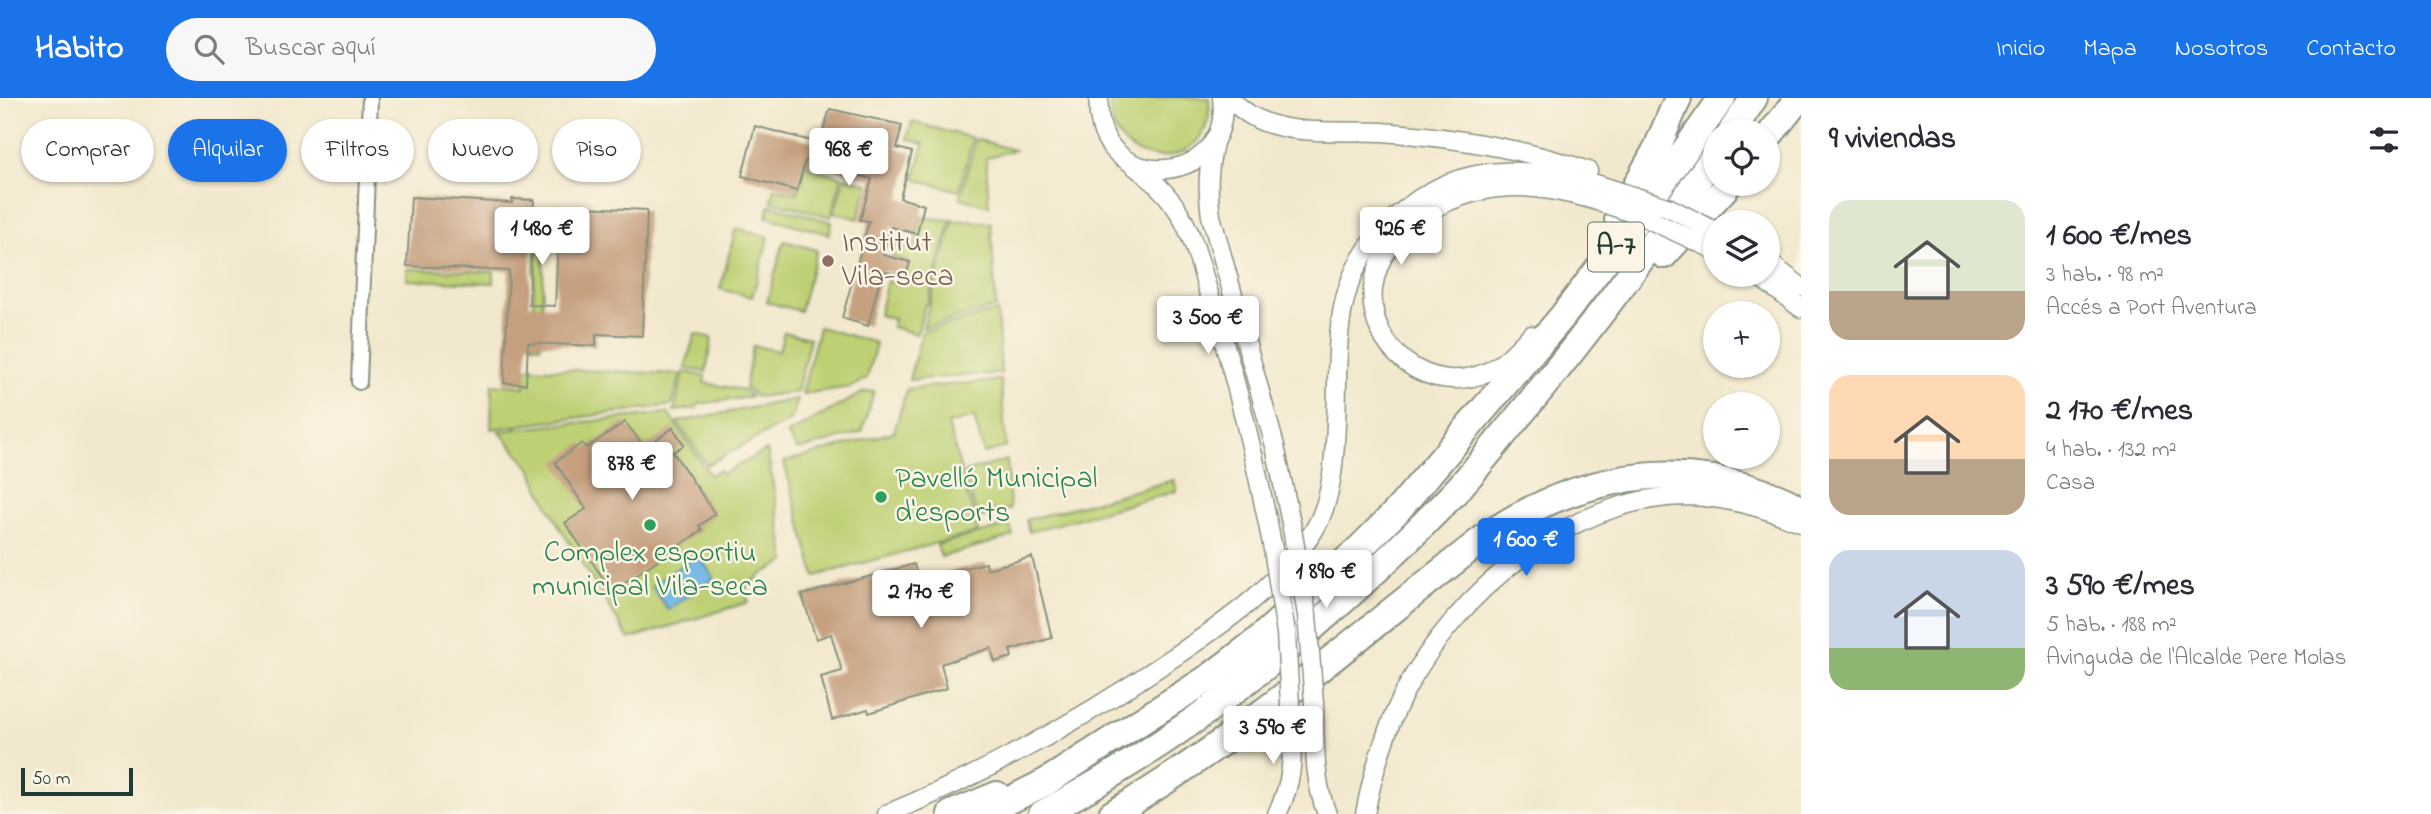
<!DOCTYPE html>
<html lang="es">
<head>
<meta charset="utf-8">
<style>
	body { margin:0; font-family:"Indie Flower",sans-serif; background:#f7f7f7; color:#2b2b33; height:100vh; display:flex; flex-direction:column; font-size:26px; white-space:nowrap }
	* { box-sizing:border-box; margin:0 }
	p { font-size:23px; color:#7c7c81 }
	.icon { flex:none; width:38px; height:38px; fill:none; stroke:currentColor; stroke-width:2; stroke-linecap:round; stroke-linejoin:round }
	.map { position:relative; flex:1; overflow:hidden }
	.details { display:flex; flex-direction:column; background:#fff; width:630px }
	.details>* { flex:none }
	.hud { position:absolute; left:21px; top:21px; width:665px; height:63px; display:flex; gap:14px }
	.buttons { position:absolute; left:1703px; top:21px; display:grid; gap:14px }
	.buttons a { display:grid; place-items:center; width:77px; height:77px; border-radius:50%; background:#fff; box-shadow:0 2px 5px #0004; font-size:35px }
	.scale { position:absolute; left:21px; bottom:18px; width:112px; box-sizing:border-box; padding-left:7px; border:4px solid #1f3d34; border-top:0; font-size:19px; line-height:24px; white-space:nowrap; color:#1f3d34; -webkit-text-stroke:5px #fcf5e5; paint-order:stroke }
	.price { position:absolute; translate:-50% -60px; padding:0 16px; border-radius:7px; background:#fff; color:#222; font-size:23px; line-height:46px; filter:drop-shadow(0 2px 4px #0008) }
	.price::after { content:''; position:absolute; left:50%; top:42px; width:21px; height:16px; margin-left:-10px; background:inherit; clip-path:polygon(0 0,100% 0,50% 100%) }
	.price.current { background:#1a73e8; color:#fff }
	ul { padding:0; list-style:none }
	li { display:flex; align-items:center; gap:21px; height:175px; padding:0 28px }
	li span { display:grid; place-items:center; flex:none; width:196px; height:140px; border-radius:21px; color:#555 }
	li>.icon { margin-inline-start:auto }
	span .icon { width:84px; height:84px; fill:#fffc; stroke-width:1 }
	li b { font-size:30px }
	h2 { display:flex; justify-content:space-between; align-items:center; height:84px; padding:0 28px; font-size:30px }
	.tag { padding:0 24px; border-radius:32px; background:#fff; box-shadow:0 2px 5px #0004; font-size:24px; line-height:63px }
	.tag.current { background:#1a73e8; color:#fff }
	header { display:flex; align-items:center; gap:42px; box-sizing:border-box; height:98px; padding:0 35px; background:#1a73e8; color:#fff }
	header strong { font-size:33px }
	nav { display:flex; gap:38px; margin-inline-start:auto; font-size:24px }
	.search { width:490px; height:63px; background:#f7f7f7; display:flex; align-items:center; gap:18px; box-sizing:border-box; padding:0 24px; border-radius:38px; color:#7c7c81; font-size:26px }
	main { display:flex; flex:1; min-height:0 }
	.map>svg:first-child { display:block }
	.green { fill:#bdd073; stroke:#6e8654; stroke-width:2 }
	.water { fill:#70b5e6; stroke:#48798d; stroke-width:2 }
	.building { fill:#c59f7e; fill-rule:evenodd }
	.lines { fill:none; stroke-linecap:round; stroke-linejoin:round }
	.minor-casing { stroke:#889280; stroke-width:18 }
	.tertiary-casing { stroke:#889280; stroke-width:21 }
	.motorway-casing { stroke:#889280; stroke-width:30 }
	.minor { stroke:#fff; stroke-width:14 }
	.tertiary { stroke:#fff; stroke-width:18 }
	.motorway { stroke:#fff; stroke-width:26 }
	.tertiary-bridge-casing { stroke:#889280; stroke-width:21; stroke-linecap:butt }
	.tertiary-bridge { stroke:#fff; stroke-width:18 }
	.education-dot { fill:#8d6e63; stroke:#fcf5e5; stroke-width:2.5 }
	.leisure-dot { fill:#2e9e5b; stroke:#fcf5e5; stroke-width:2.5 }
	.labels { text-anchor:middle; dominant-baseline:central; stroke-width:5; stroke-linejoin:round; paint-order:stroke }
	.shield { fill:#fcf5e5; stroke:#617469; stroke-width:2 }
	.shield-label { font-size:28px; font-weight:bold; fill:#1f3d34 }
	.education-label { font-size:30px; fill:#785e54; stroke:#fcf5e5; text-anchor:start }
	.leisure-label { font-size:30px; fill:#27864d; stroke:#fcf5e5; text-anchor:start }
</style>
</head>
<body>
<header>
<strong>Habito</strong>
<div class="search"><svg class="icon" aria-label="search" viewBox="0 0 24 24"><circle cx="10" cy="10" r="6"/><path d="M15 15l6 6"/></svg>Buscar aquí</div>
<nav><a>Inicio</a><a>Mapa</a><a>Nosotros</a><a>Contacto</a></nav>
</header>
<main>
<div class="map">
<svg width="1801" height="716" viewBox="0 0 1801 716">
	<rect width="100%" height="100%" fill="#fcf5e5"/>
	<filter id="ink" filterUnits="userSpaceOnUse"><feTurbulence type="fractalNoise" baseFrequency=".0143" numOctaves="2"/><feDisplacementMap in="SourceGraphic" scale="14" xChannelSelector="R" yChannelSelector="G"/><feConvolveMatrix kernelMatrix="1 2 1 2 8 2 1 2 1" color-interpolation-filters="sRGB"/></filter>
	<filter id="wash" filterUnits="userSpaceOnUse"><feTurbulence type="fractalNoise" baseFrequency=".00686" numOctaves="4" result="noise"/><feDisplacementMap in="SourceGraphic" scale="28" xChannelSelector="R" yChannelSelector="G"/><feGaussianBlur stdDeviation="1.57" result="paint"/><feColorMatrix in="noise" values="0 0 0 0 0 0 0 0 0 0 0 0 0 0 0 0 0 1.4 0 .05"/><feComposite in="paint" operator="in"/></filter>
	<g filter="url(#wash)">
		<rect width="100%" height="100%" fill="#f2e8cd"/>
		<g class="green">
			<path d="M1111,0H1209C1217,78 1102,78 1111,0Z"/>
			<path d="M912,24L973,40L959,93L914,81L924,46L907,41Z"/>
			<path d="M976,41L1014,52L986,60L989,108L960,100Z"/>
			<path d="M807,62L810,63L808,69L842,79L831,119L771,103L774,90L798,95Z"/>
			<path d="M845,79L868,86L858,121L834,114Z"/>
			<path d="M770,107L832,124L829,136L766,119Z"/>
			<path d="M922,119L951,122L927,207H925L917,236L892,229L894,221L879,217L887,183L903,187L909,164L892,159L896,146L913,151Z"/>
			<path d="M953,122L991,125L996,209L923,230Z"/>
			<path d="M736,130L769,139L752,199L720,191Z"/>
			<path d="M784,143L817,152L800,213L767,204Z"/>
			<path d="M535,154L544,155L541,248L532,247Z"/>
			<path d="M407,171L494,174V185L407,182Z"/>
			<path d="M997,213L1001,275L909,282L922,234Z"/>
			<path d="M819,229L876,245L867,280L851,289L802,296Z"/>
			<path d="M784,234L810,240L797,294L756,299L745,289L753,248L779,253Z"/>
			<path d="M695,236L712,240L706,274L685,270Z"/>
			<path d="M526,270L681,276L672,307L491,331L492,286L525,289Z"/>
			<path d="M684,274L705,278L704,285L744,292L751,299L697,306V310L674,313Z"/>
			<path d="M1001,282L1006,349L984,355L974,319L948,326L978,434L815,478L784,364L894,334L907,291Z"/>
			<path d="M874,293L862,334L798,352L787,336L864,294Z"/>
			<path d="M797,301L792,321L707,367L677,324Z"/>
			<path d="M668,315L710,377L719,372L722,376L767,352L786,463L759,478L744,492L749,504L629,541L559,428L535,381L532,372L499,333Z"/>
			<path d="M1007,362L1010,411L977,420L965,374Z"/>
			<path d="M1174,382L1177,393L1029,434L1026,422Z"/>
			<path d="M1010,427L1013,438L941,459L937,447Z"/>
		</g>
		<path class="water" d="M698,456L714,480L668,512L652,488Z"/>
		<g id="blocks">
			<g class="building">
				<path d="M830,11L902,27L897,50L912,54L900,100L924,107L917,136L891,129L883,157L910,164L906,178L882,173L868,228L842,220L869,123L860,122L872,81L805,63L797,93L742,78L755,28L819,45Z"/>
				<path d="M411,99L512,105V101L534,102L533,116L560,117L561,108L647,112L642,238L596,236V248L528,245L526,286L504,285L509,173L407,168ZM532,140L558,141L555,208L529,207Z"/>
				<path d="M625,324L645,349L673,330L684,347L673,354L715,416L699,428L702,432L612,493L565,425L586,411L555,364L582,345L586,350Z"/>
				<path d="M1032,459L1052,540L1010,552L1012,559L995,564L991,550L941,566L947,590L869,615L868,611L832,622L821,579L842,573L831,536L816,541L802,497L914,466L922,497L952,488L947,474L986,465L987,471Z"/>
			</g>
		</g>
	</g>
	<g filter="url(#ink)">
		<use href="#blocks" fill-opacity="0" stroke="#889280" stroke-width="2"/>
		<g class="lines">
			<g class="minor-casing">
				<path id="minor" d="M359,284L370,0"/>
			</g>
			<g class="tertiary-casing">
				<g id="tertiary">
					<path d="M1099,0C1091,98 1234,92 1222,0"/>
					<path d="M1230,0C1239,11 1256,22 1270,26C1305,37 1346,32 1382,34C1451,39 1522,50 1588,73"/>
					<path d="M1215,41C1208,69 1207,89 1211,118L1275,348L1291,425"/>
					<path d="M1132,66C1151,81 1168,95 1180,116C1194,140 1201,170 1209,196C1237,280 1256,365 1273,451"/>
					<path d="M1768,164L1801,189"/>
					<path d="M1757,177L1801,210"/>
					<path d="M1531,237C1518,250 1504,267 1487,274C1430,300 1367,251 1373,191C1380,126 1459,88 1517,89C1542,89 1567,95 1591,101"/>
					<path d="M1314,605C1315,642 1313,681 1327,716"/>
					<path d="M887,716C989,674 1083,621 1174,559C1225,525 1279,487 1313,434C1327,412 1332,384 1334,358C1344,254 1316,171 1419,101C1474,63 1538,71 1599,87"/>
					<path d="M1277,716C1293,683 1293,661 1291,625"/>
					<path d="M1365,716C1373,674 1385,633 1404,595C1456,495 1570,398 1688,398C1728,399 1763,410 1801,424"/>
				</g>
			</g>
			<g class="motorway-casing">
				<g id="motorway">
					<path d="M1732,33L1754,0"/>
					<path d="M1768,39L1799,0"/>
					<path d="M1618,121L1657,50L1678,0"/>
					<path d="M1664,157L1729,86"/>
					<path d="M951,716L997,697"/>
					<path d="M982,716L1046,684L1210,579L1257,543L1360,450L1397,413L1562,219L1631,129L1722,0"/>
					<path d="M1042,716C1199,633 1334,520 1457,392C1478,369 1498,343 1518,319C1588,236 1653,147 1715,57"/>
					<path d="M1112,716C1248,636 1365,532 1489,436C1566,385 1657,362 1747,389C1766,395 1785,401 1801,412"/>
				</g>
			</g>
			<use href="#minor" class="minor"/>
			<use href="#tertiary" class="tertiary"/>
			<use href="#motorway" class="motorway"/>
			<g class="tertiary-bridge-casing">
				<g id="tertiary-bridge">
					<path d="M1599,87L1670,110L1715,133"/>
					<path d="M1591,101L1644,119L1715,152"/>
					<path d="M1291,425L1307,517L1314,605"/>
					<path d="M1273,451L1286,535L1291,625"/>
				</g>
			</g>
			<use href="#tertiary-bridge" class="tertiary-bridge"/>
		</g>
	</g>
	<circle class="education-dot" cx="828" cy="163" r="7"/>
	<g class="leisure-dot">
		<circle cx="881" cy="399" r="7"/>
		<circle cx="650" cy="427" r="7"/>
	</g>
	<g class="labels">
		<rect class="shield" x="1588" y="124.5" width="56" height="49" rx="5"/>
		<g class="shield-label">
			<text x="1616" y="149">A-7</text>
		</g>
		<g class="education-label">
			<text x="842" y="146">Institut<tspan x="842" dy="34">Vila-seca</tspan></text>
		</g>
		<g class="leisure-label">
			<text x="895" y="382">Pavelló Municipal<tspan x="895" dy="34">d'esports</tspan></text>
			<text x="650" y="456" text-anchor="middle">Complex esportiu<tspan x="650" dy="34">municipal Vila-seca</tspan></text>
		</g>
	</g>
</svg>
<div class="buttons">
<a><svg class="icon" aria-label="locate" viewBox="0 0 24 24"><circle cx="12" cy="12" r="6"/><path d="M12 2v4M12 18v4M2 12h4M18 12h4"/></svg></a>
<a><svg class="icon" aria-label="layers" viewBox="0 0 24 24"><path d="M12 4l9 5-9 5-9-5zM3 14l9 5 9-5"/></svg></a>
<a>+</a>
<a>−</a>
</div>
<div class="scale">50 m</div>
<b class="price" style="left:849px;top:90px">968 €</b>
<b class="price" style="left:542px;top:169px">1 480 €</b>
<b class="price" style="left:1401px;top:169px">926 €</b>
<b class="price" style="left:1208px;top:258px">3 500 €</b>
<b class="price" style="left:632px;top:404px">878 €</b>
<b class="price current" style="left:1526px;top:480px">1 600 €</b>
<b class="price" style="left:1326px;top:512px">1 890 €</b>
<b class="price" style="left:921px;top:532px">2 170 €</b>
<b class="price" style="left:1273px;top:668px">3 590 €</b>
<div class="hud">
<a class="tag">Comprar</a>
<a class="tag current">Alquilar</a>
<a class="tag">Filtros</a>
<a class="tag">Nuevo</a>
<a class="tag">Piso</a>
</div>
</div>
<section class="details">
<h2>9 viviendas<svg class="icon" aria-label="filters" viewBox="0 0 24 24"><path d="M4 7h16M4 17h16"/><circle cx="9" cy="7" r="2"/><circle cx="15" cy="17" r="2"/></svg></h2>
<ul>
<li><span style="background:linear-gradient(#dfe7d0 65%,#b9a48a 0)"><svg class="icon" aria-label="home" viewBox="0 0 24 24"><path d="M3 11l9-7 9 7M6 9v11h12V9"/></svg></span><div><b>1 600 €/mes</b><p>3 hab. · 98 m²</p><p>Accés a Port Aventura</p></div></li>
<li><span style="background:linear-gradient(#ffd9b3 60%,#b9a48a 0)"><svg class="icon" aria-label="home" viewBox="0 0 24 24"><path d="M3 11l9-7 9 7M6 9v11h12V9"/></svg></span><div><b>2 170 €/mes</b><p>4 hab. · 132 m²</p><p>Casa</p></div></li>
<li><span style="background:linear-gradient(#c9d6e8 70%,#8fb573 0)"><svg class="icon" aria-label="home" viewBox="0 0 24 24"><path d="M3 11l9-7 9 7M6 9v11h12V9"/></svg></span><div><b>3 590 €/mes</b><p>5 hab. · 188 m²</p><p>Avinguda de l'Alcalde Pere Molas</p></div></li>
</ul>
</section>
</main>
</body>
</html>
